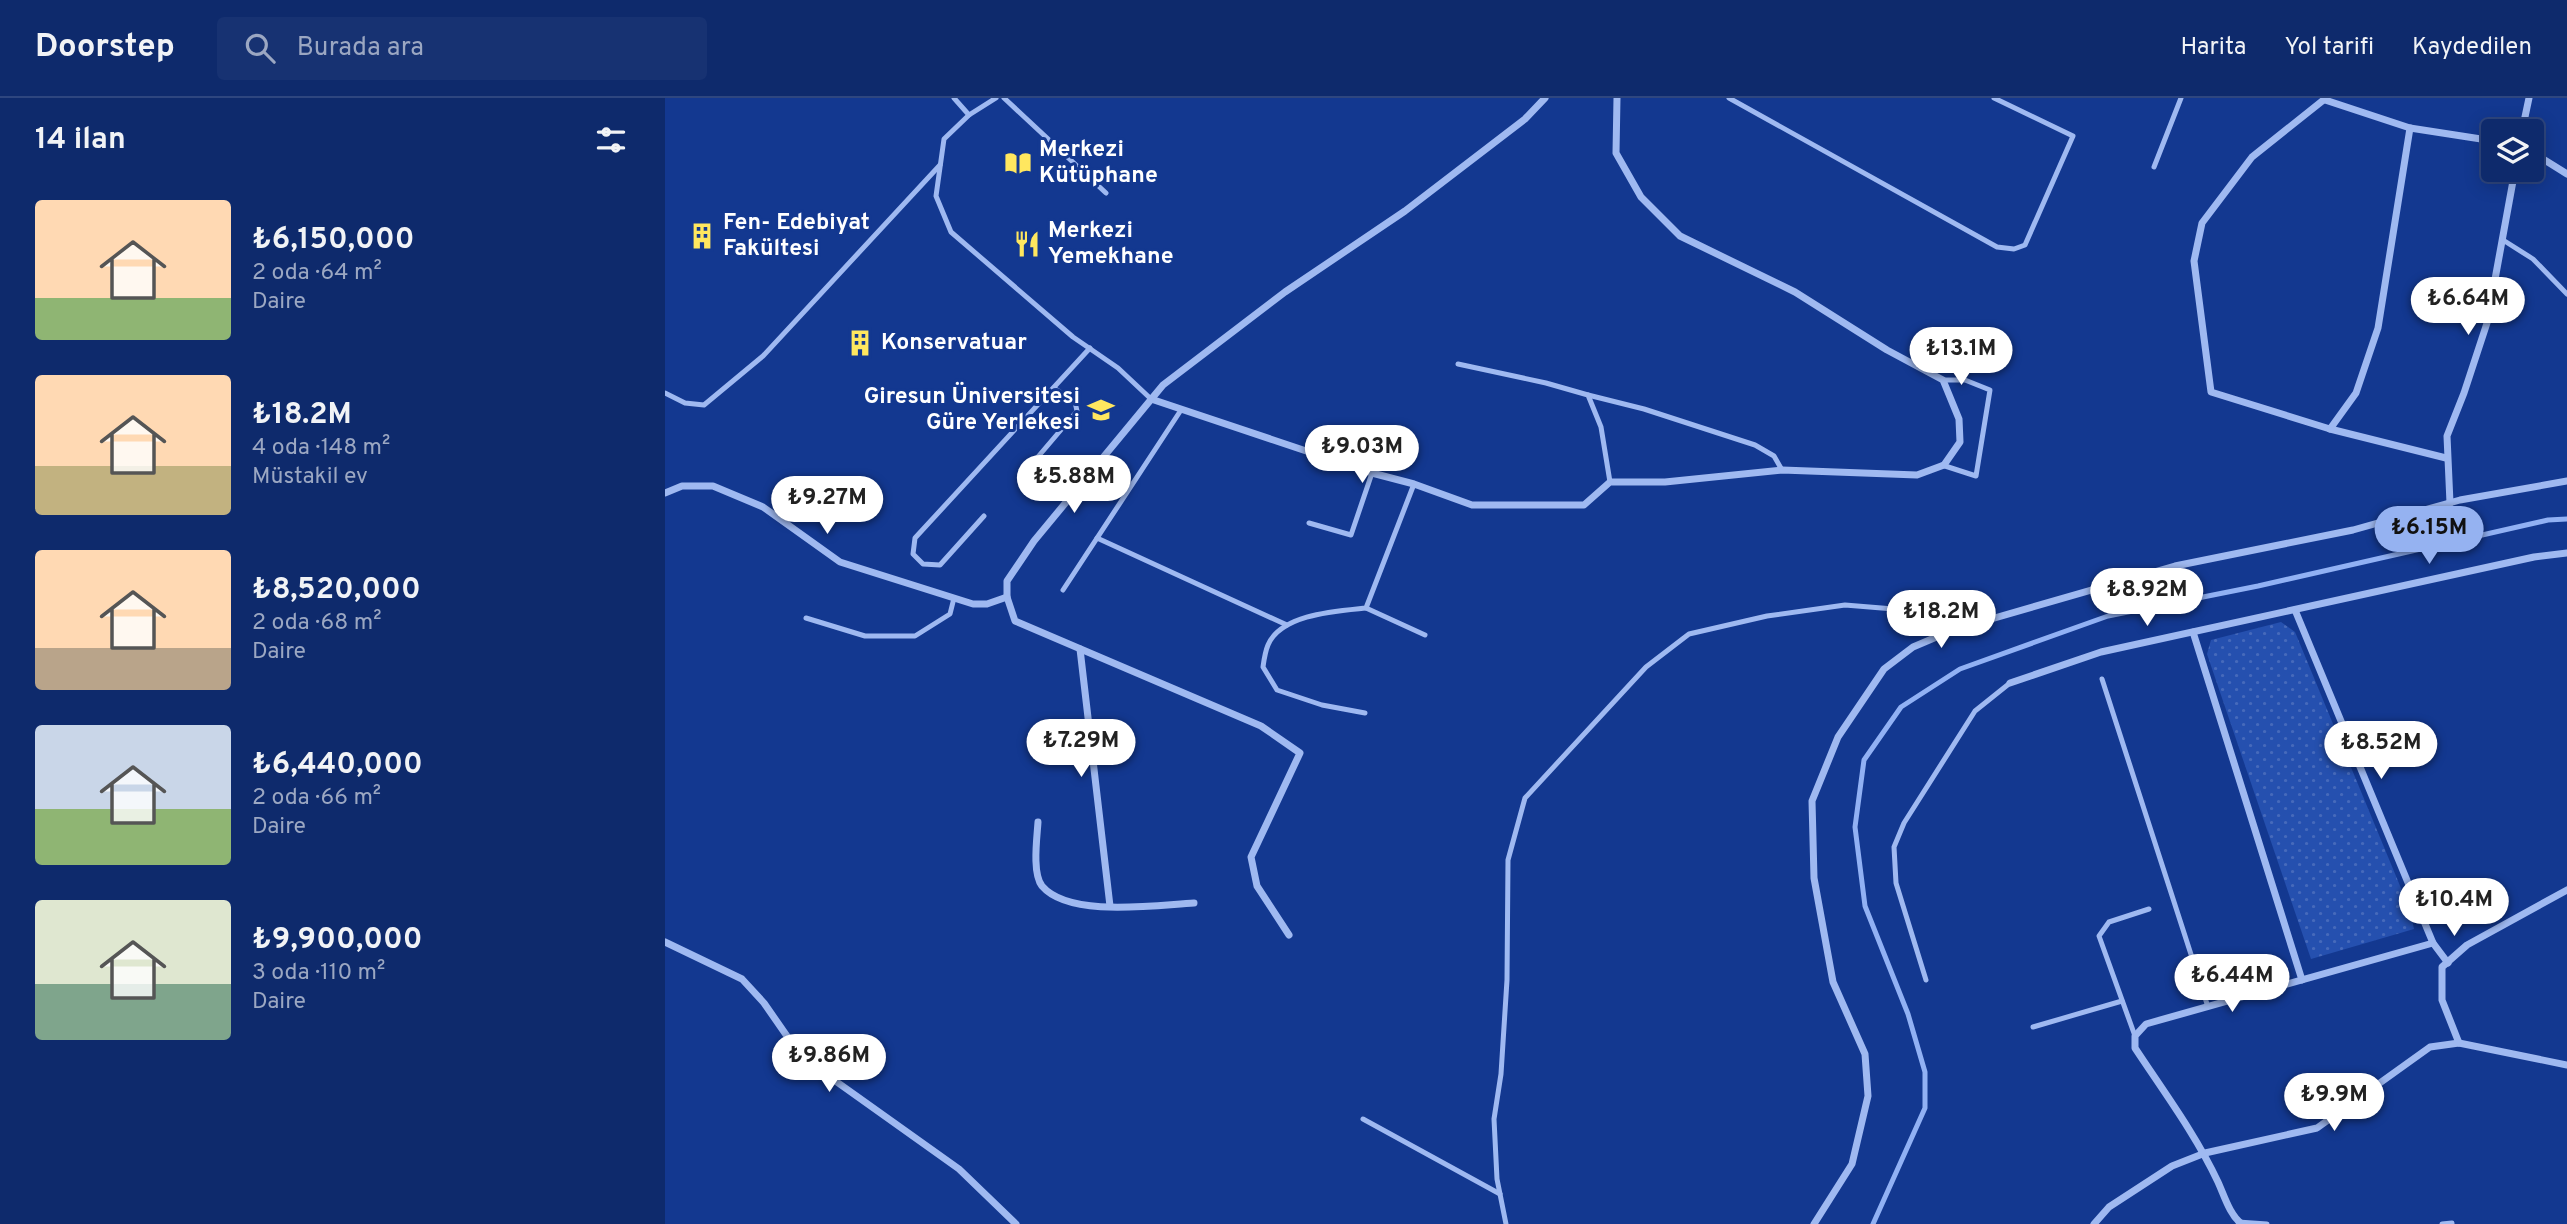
<!DOCTYPE html>
<html lang="tr">
<head>
<meta charset="utf-8">
<style>
	body { margin:0; font-family:Overpass,sans-serif; background:#173272; color:#f1f3f6; height:100vh; display:flex; flex-direction:column; font-size:26px; white-space:nowrap }
	* { box-sizing:border-box; margin:0 }
	p { font-size:23px; color:#9ba7c2 }
	.icon { flex:none; width:38px; height:38px; fill:none; stroke:currentColor; stroke-width:2; stroke-linecap:round; stroke-linejoin:round }
	.map { position:relative; flex:1; overflow:hidden }
	.sheet { display:flex; flex-direction:column; background:#0e2a6c; width:665px }
	.sheet>* { flex:none }
	.buttons { position:absolute; left:1816px; top:21px; display:grid; gap:14px }
	.buttons a { display:grid; place-items:center; width:63px; height:63px; border-radius:7px; background:#0e2a6c; box-shadow:0 4px 18px #0003,0 0 0 2px #2e467f; font-size:35px }
	.price { position:absolute; translate:-50% -60px; padding:0 16px; border-radius:24px; background:#fff; color:#222; font-size:23px; line-height:46px; filter:drop-shadow(0 2px 4px #0008) }
	.price::after { content:''; position:absolute; left:50%; top:42px; width:21px; height:16px; margin-left:-10px; background:inherit; clip-path:polygon(0 0,100% 0,50% 100%) }
	.price.active { background:#95b2f1; color:#111 }
	ul { padding:0; list-style:none }
	li { display:flex; align-items:center; gap:21px; height:175px; padding:0 35px }
	li span { display:grid; place-items:center; flex:none; width:196px; height:140px; border-radius:7px; color:#555 }
	li>.icon { margin-inline-start:auto }
	span .icon { width:84px; height:84px; fill:#fffc; stroke-width:1 }
	li b { font-size:30px }
	h2 { display:flex; justify-content:space-between; align-items:center; height:84px; padding:0 35px; font-size:30px }
	header { display:flex; align-items:center; gap:42px; box-sizing:border-box; height:98px; padding:0 35px; background:#0e2a6c; border-bottom:2px solid #2e467f }
	header strong { font-size:33px }
	nav { display:flex; gap:38px; margin-inline-start:auto; font-size:24px }
	.search { width:490px; height:63px; background:#173272; display:flex; align-items:center; gap:18px; box-sizing:border-box; padding:0 24px; border-radius:7px; color:#9ba7c2; font-size:26px }
	main { display:flex; flex:1; min-height:0 }
	.map>svg:first-child { display:block }
	.park { fill:url(#park-dots) }
	.lines { fill:none; stroke-linecap:round; stroke-linejoin:round }
	.stream { stroke:#91b1f4; stroke-width:5 }
	.service { stroke:#9fb9f1; stroke-width:5 }
	.minor { stroke:#9fb9f1; stroke-width:7 }
	.labels { text-anchor:middle; dominant-baseline:central; stroke-width:6; stroke-linejoin:round; paint-order:stroke }
	.poi-label { font-size:23px; font-weight:bold; fill:#fff; stroke:#133890; text-anchor:start }
</style>
</head>
<body>
<header>
<strong>Doorstep</strong>
<div class="search"><svg class="icon" aria-label="search" viewBox="0 0 24 24"><circle cx="10" cy="10" r="6"/><path d="M15 15l6 6"/></svg>Burada ara</div>
<nav><a>Harita</a><a>Yol tarifi</a><a>Kaydedilen</a></nav>
</header>
<main>
<section class="sheet">
<h2>14 ilan<svg class="icon" aria-label="filters" viewBox="0 0 24 24"><path d="M4 7h16M4 17h16"/><circle cx="9" cy="7" r="2"/><circle cx="15" cy="17" r="2"/></svg></h2>
<ul>
<li><span style="background:linear-gradient(#ffd9b3 70%,#8fb573 0)"><svg class="icon" aria-label="home" viewBox="0 0 24 24"><path d="M3 11l9-7 9 7M6 9v11h12V9"/></svg></span><div><b>₺6,150,000</b><p>2 oda · 64 m²</p><p>Daire</p></div></li>
<li><span style="background:linear-gradient(#ffd9b3 65%,#c2b280 0)"><svg class="icon" aria-label="home" viewBox="0 0 24 24"><path d="M3 11l9-7 9 7M6 9v11h12V9"/></svg></span><div><b>₺18.2M</b><p>4 oda · 148 m²</p><p>Müstakil ev</p></div></li>
<li><span style="background:linear-gradient(#ffd9b3 70%,#b9a48a 0)"><svg class="icon" aria-label="home" viewBox="0 0 24 24"><path d="M3 11l9-7 9 7M6 9v11h12V9"/></svg></span><div><b>₺8,520,000</b><p>2 oda · 68 m²</p><p>Daire</p></div></li>
<li><span style="background:linear-gradient(#c9d6e8 60%,#8fb573 0)"><svg class="icon" aria-label="home" viewBox="0 0 24 24"><path d="M3 11l9-7 9 7M6 9v11h12V9"/></svg></span><div><b>₺6,440,000</b><p>2 oda · 66 m²</p><p>Daire</p></div></li>
<li><span style="background:linear-gradient(#dfe7d0 60%,#7fa58c 0)"><svg class="icon" aria-label="home" viewBox="0 0 24 24"><path d="M3 11l9-7 9 7M6 9v11h12V9"/></svg></span><div><b>₺9,900,000</b><p>3 oda · 110 m²</p><p>Daire</p></div></li>
</ul>
</section>
<div class="map">
<svg width="1902" height="1126" viewBox="0 0 1902 1126">
	<defs>
		<pattern id="park-dots" width="8" height="8" patternUnits="userSpaceOnUse" patternTransform="scale(1.75)"><rect width="8" height="8" fill="#2550af"/><path d="M2 2h.1M6 6h.1" fill="none" stroke="#466abb" stroke-width="1.8" stroke-linecap="round"/></pattern>
	</defs>
	<rect width="100%" height="100%" fill="#133890"/>
	<path class="park" d="M1616,524L1630,534L1745,812L1749,831L1646,861L1542,556L1546,542Z"/>
	<g class="lines">
		<path class="stream" d="M1208,1126L1260,1010V974L1243,916L1200,808L1190,729L1199,662L1236,609L1295,571L1443,518L1593,488L1883,422L1902,421"/>
		<g class="service">
			<path d="M289,0L304,17L279,41L271,98L286,134L408,239L453,270L486,301"/>
			<path d="M339,0L441,95"/>
			<path d="M1064,0L1332,149L1349,151L1360,147L1408,38L1329,0"/>
			<path d="M304,17L331,0"/>
			<path d="M1489,69L1516,0"/>
			<path d="M1838,142L1868,161L1902,196"/>
			<path d="M793,266L881,285L923,297L936,329L945,384"/>
			<path d="M0,295L20,305L39,307L98,258L275,67"/>
			<path d="M923,297L979,311L1090,347L1109,358L1117,372"/>
			<path d="M366,367L412,313L410,304L389,290"/>
			<path d="M1277,367L1311,378L1325,292L1300,282H1278"/>
			<path d="M319,418L275,467L258,466L248,456L250,440L425,250"/>
			<path d="M644,425L686,437L707,375"/>
			<path d="M432,440L622,527"/>
			<path d="M398,492L516,312"/>
			<path d="M701,510L760,537"/>
			<path d="M141,520L200,538H250L285,516L289,500"/>
			<path d="M1437,581L1543,909"/>
			<path d="M700,615L657,607L612,592L598,569C599,562 600,554 603,547C616,516 672,513 701,510L749,386"/>
			<path d="M1261,882L1231,785L1229,749L1239,725L1310,613L1345,585"/>
			<path d="M1368,929L1457,903"/>
			<path d="M1470,938L1434,838L1444,824L1484,811"/>
			<path d="M698,1021L835,1096"/>
			<path d="M1573,1124L1602,1126"/>
			<path d="M841,1126L832,1081L829,1021L836,976L842,882L843,762L860,700L981,569L1024,536L1102,518L1180,507L1253,513L1279,524L1288,532"/>
			<path d="M1777,1126L1787,1125"/>
		</g>
		<g class="minor">
			<path d="M1661,0L1587,59L1537,125L1529,163L1546,294L1665,331L1691,295L1713,230L1745,30"/>
			<path d="M1660,2L1745,30L1829,43"/>
			<path d="M1857,33L1864,0"/>
			<path d="M1867,54L1902,76"/>
			<path d="M486,301L707,375L749,386L807,407H919L945,384H1000L1117,372L1252,377L1279,367L1295,344L1294,321L1278,282L1222,252L1130,194L1015,138L976,99L951,55L952,0"/>
			<path d="M1665,331L1781,360"/>
			<path d="M0,395L17,388H48L98,409L175,464L308,506H322L342,499"/>
			<path d="M1785,405L1782,338L1799,295L1822,225L1850,72"/>
			<path d="M1630,512L1768,845L1783,865"/>
			<path d="M1528,534L1637,882"/>
			<path d="M415,551L445,808"/>
			<path d="M1345,585L1436,554L1869,459L1902,455"/>
			<path d="M373,724C372,740 367,775 377,788C404,820 491,807 529,805"/>
			<path d="M624,837L592,788L586,759L635,655L596,628L350,523L342,499V483L369,443L498,287L620,194L740,113L860,21L880,0"/>
			<path d="M0,844L77,881L99,905L124,941L148,967L294,1071L351,1126"/>
			<path d="M1794,945L1777,902V869L1802,847L1902,792"/>
			<path d="M1149,1126L1187,1066L1203,998L1200,956L1168,884L1149,780L1147,703L1173,639L1219,571L1248,549L1288,532L1510,468L1688,432L1795,402L1902,383"/>
			<path d="M1429,1126L1444,1109L1507,1068L1540,1055L1652,1030L1765,949L1794,945L1902,967"/>
			<path d="M1577,1126C1565,1118 1559,1097 1553,1084C1531,1037 1499,994 1470,950V938L1481,926L1768,845"/>
		</g>
	</g>
	<defs>
		<g id="library-bare" transform="scale(2.1)"><path d="M-6-4Q-3-5.5-.7-3.5V5Q-3 3-6 4ZM6-4Q3-5.5 .7-3.5V5Q3 3 6 4Z" fill="#ffe75f" stroke="#133890" stroke-width="2.5" paint-order="stroke"/></g>
		<g id="building-bare" transform="scale(2.1)"><path d="M-4-6H4V6H1V3H-1V6H-4ZM-2.5-4.3h1.7v1.8h-1.7ZM.8-4.3h1.7v1.8H.8ZM-2.5-1h1.7V.8h-1.7ZM.8-1h1.7V.8H.8Z" fill="#ffe75f" stroke="#133890" stroke-width="2.5" paint-order="stroke"/></g>
		<g id="restaurant-bare" transform="scale(2.1)"><path d="M-5-6h1v4h1v-4h1v4h1v-4h1v5L-1.5 .5V6h-2V.5L-5-1ZM5-6V6H3V1.5H1.5Q1.5-4 5-6Z" fill="#ffe75f" stroke="#133890" stroke-width="2.5" paint-order="stroke"/></g>
		<g id="university-bare" transform="scale(2.1)"><path d="M0-5L7-2L0 1L-7-2ZM-4 1L0 2.5L4 1V4Q0 6-4 4Z" fill="#ffe75f" stroke="#133890" stroke-width="2.5" paint-order="stroke"/></g>
	</defs>
	<g fill-rule="evenodd">
		<use href="#library-bare" x="353" y="65"/>
		<use href="#building-bare" x="37" y="138"/>
		<use href="#restaurant-bare" x="362" y="146"/>
		<use href="#building-bare" x="195" y="245"/>
		<use href="#university-bare" x="436" y="312"/>
	</g>
	<g class="labels">
		<g class="poi-label">
			<text x="374" y="52">Merkezi<tspan x="374" dy="26">Kütüphane</tspan></text>
			<text x="58" y="125">Fen- Edebiyat<tspan x="58" dy="26">Fakültesi</tspan></text>
			<text x="383" y="133">Merkezi<tspan x="383" dy="26">Yemekhane</tspan></text>
			<text x="216" y="245">Konservatuar</text>
			<text x="415" y="299" text-anchor="end">Giresun Üniversitesi<tspan x="415" dy="26">Güre Yerlekesi</tspan></text>
		</g>
	</g>
</svg>
<div class="buttons">
<a><svg class="icon" aria-label="layers" viewBox="0 0 24 24"><path d="M12 4l9 5-9 5-9-5zM3 14l9 5 9-5"/></svg></a>
</div>
<b class="price" style="left:1803px;top:239px">₺6.64M</b>
<b class="price" style="left:1296px;top:289px">₺13.1M</b>
<b class="price" style="left:697px;top:387px">₺9.03M</b>
<b class="price" style="left:409px;top:417px">₺5.88M</b>
<b class="price" style="left:162px;top:438px">₺9.27M</b>
<b class="price active" style="left:1764px;top:468px">₺6.15M</b>
<b class="price" style="left:1482px;top:530px">₺8.92M</b>
<b class="price" style="left:1276px;top:552px">₺18.2M</b>
<b class="price" style="left:416px;top:681px">₺7.29M</b>
<b class="price" style="left:1716px;top:683px">₺8.52M</b>
<b class="price" style="left:1789px;top:840px">₺10.4M</b>
<b class="price" style="left:1567px;top:916px">₺6.44M</b>
<b class="price" style="left:164px;top:996px">₺9.86M</b>
<b class="price" style="left:1669px;top:1035px">₺9.9M</b>
</div>
</main>
</body>
</html>
